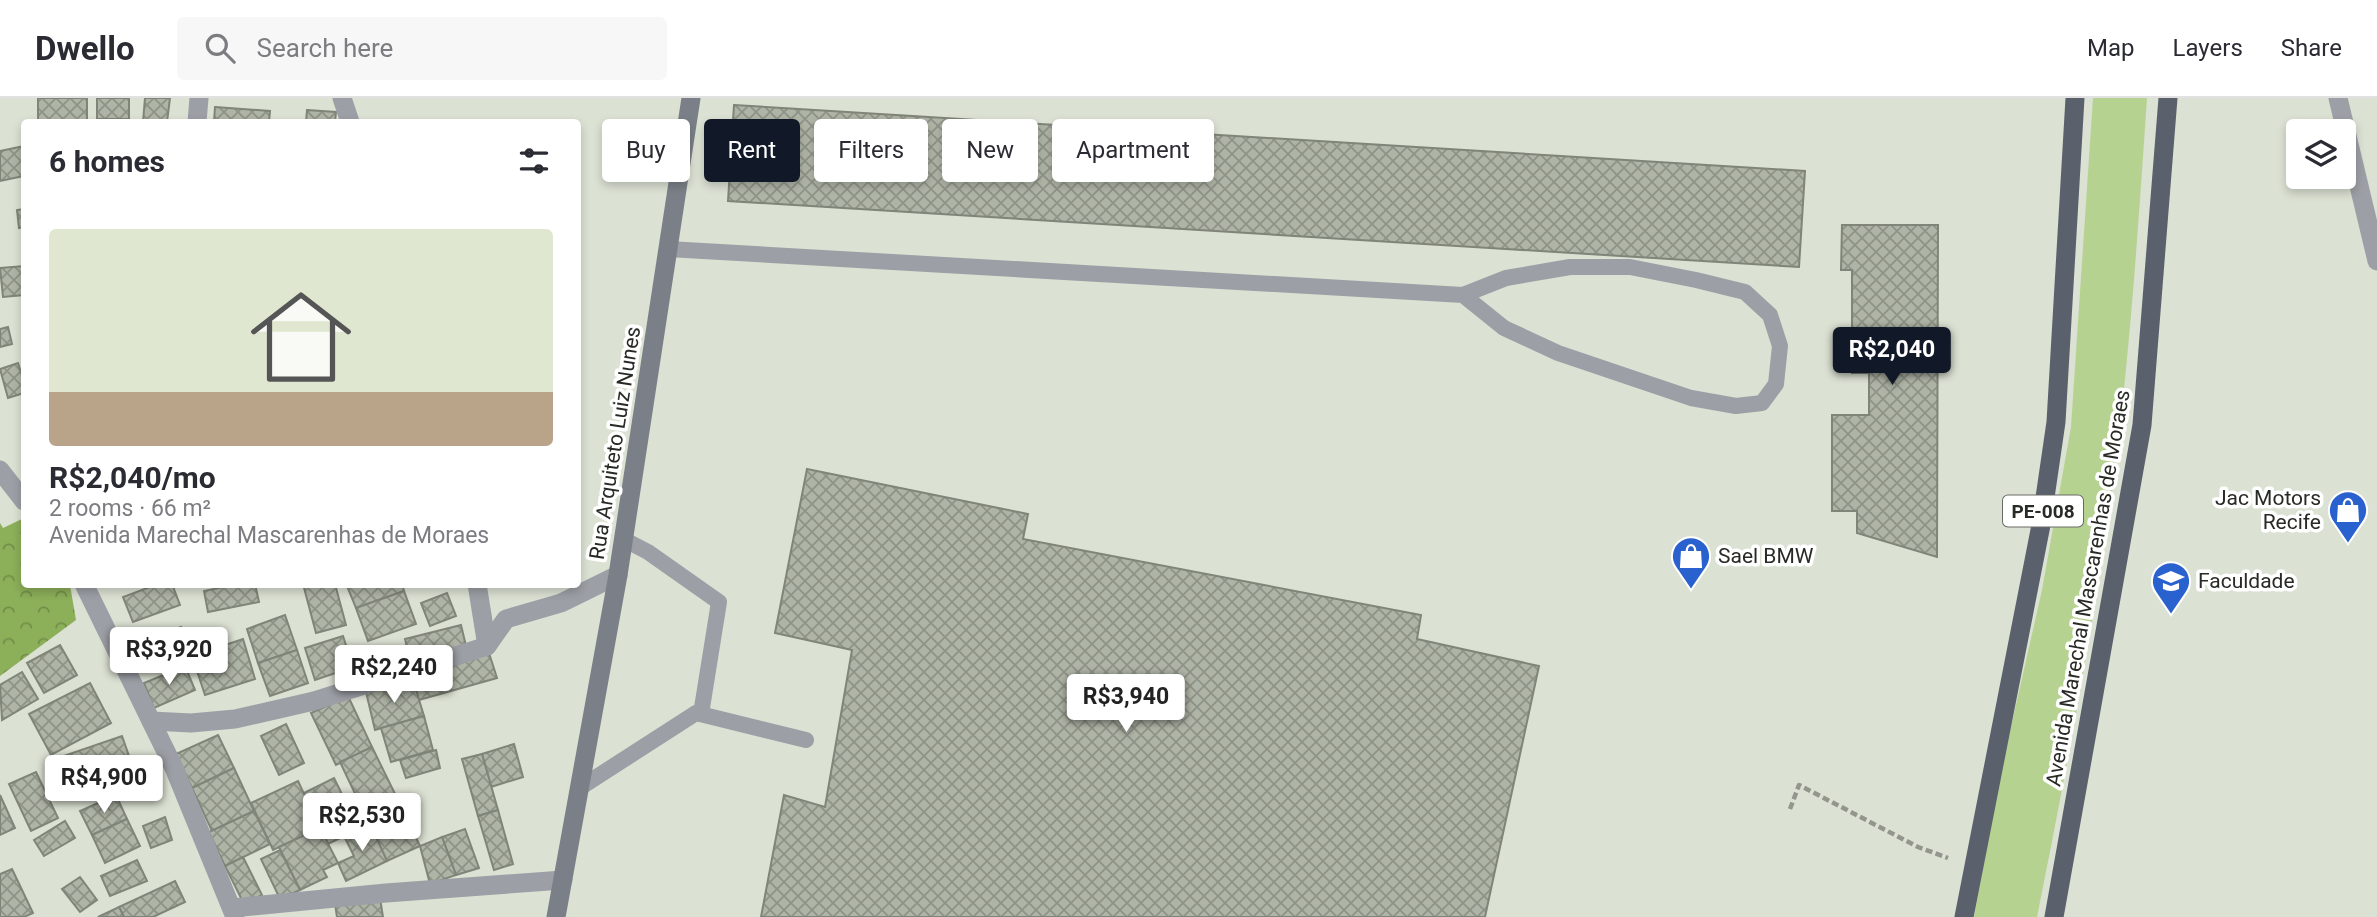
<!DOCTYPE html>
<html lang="en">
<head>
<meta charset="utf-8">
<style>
	body { margin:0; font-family:Roboto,sans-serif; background:#f7f7f7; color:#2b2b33; height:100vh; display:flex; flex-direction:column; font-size:26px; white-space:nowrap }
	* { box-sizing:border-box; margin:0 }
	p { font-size:23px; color:#7c7c81 }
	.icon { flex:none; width:38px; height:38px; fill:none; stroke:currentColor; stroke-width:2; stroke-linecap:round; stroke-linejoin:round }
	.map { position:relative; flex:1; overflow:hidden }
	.side { position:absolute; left:21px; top:21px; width:560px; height:469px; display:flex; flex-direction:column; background:#fff; border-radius:7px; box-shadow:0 4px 10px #0003 }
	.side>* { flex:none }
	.guide { position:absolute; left:602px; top:21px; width:665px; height:63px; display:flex; gap:14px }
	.controls { position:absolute; left:2286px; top:21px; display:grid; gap:14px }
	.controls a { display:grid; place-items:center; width:70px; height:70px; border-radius:7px; background:#fff; box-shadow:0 4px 10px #0003; font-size:35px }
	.price { position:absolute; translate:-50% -60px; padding:0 16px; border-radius:7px; background:#fff; color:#222; font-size:23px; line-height:46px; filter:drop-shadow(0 2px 4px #0008) }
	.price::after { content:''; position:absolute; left:50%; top:42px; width:21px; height:16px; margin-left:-10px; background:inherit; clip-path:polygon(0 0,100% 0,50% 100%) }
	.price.active { background:#111827; color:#fff }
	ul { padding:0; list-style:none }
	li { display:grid; align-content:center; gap:14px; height:371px; padding:0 28px }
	li span { display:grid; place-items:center; height:217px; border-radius:7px; color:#555 }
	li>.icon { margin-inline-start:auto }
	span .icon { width:126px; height:126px; fill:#fffc; stroke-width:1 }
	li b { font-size:30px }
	h2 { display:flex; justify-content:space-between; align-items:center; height:84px; padding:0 28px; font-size:30px }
	.chip { padding:0 24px; border-radius:7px; background:#fff; box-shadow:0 4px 10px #0003; font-size:24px; line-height:63px }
	.chip.active { background:#111827; color:#fff }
	header { display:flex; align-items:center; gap:42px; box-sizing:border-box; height:98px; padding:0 35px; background:#fff; border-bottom:2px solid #e1e1e2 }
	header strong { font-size:33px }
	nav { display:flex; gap:38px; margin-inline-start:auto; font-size:24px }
	.search { width:490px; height:63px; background:#f7f7f7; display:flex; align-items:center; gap:18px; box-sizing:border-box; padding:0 24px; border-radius:7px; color:#7c7c81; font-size:26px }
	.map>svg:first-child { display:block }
	.grass { fill:#b6d291 }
	.forest { fill:url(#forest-crowns) }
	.building { fill:url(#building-cross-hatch); stroke:#7f8578; stroke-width:2 }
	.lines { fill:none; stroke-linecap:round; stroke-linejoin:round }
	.path { stroke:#92968c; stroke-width:4.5; stroke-dasharray:7 3.5; stroke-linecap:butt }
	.service { stroke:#9c9fa5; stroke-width:16 }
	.minor { stroke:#9c9fa5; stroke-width:19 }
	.secondary { stroke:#7b8088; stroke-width:19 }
	.trunk { stroke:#5a606c; stroke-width:19 }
	.labels { text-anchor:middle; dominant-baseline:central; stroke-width:7; stroke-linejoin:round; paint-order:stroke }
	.shield { fill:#fff; stroke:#686a66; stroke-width:2 }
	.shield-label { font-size:19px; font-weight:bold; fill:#282a25 }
	.street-label { font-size:21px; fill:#282a25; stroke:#fff }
	.poi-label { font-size:21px; fill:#282a25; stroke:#fff; text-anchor:start }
</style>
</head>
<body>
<header>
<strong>Dwello</strong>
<div class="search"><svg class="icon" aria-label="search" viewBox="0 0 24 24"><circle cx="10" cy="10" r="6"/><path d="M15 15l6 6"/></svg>Search here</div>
<nav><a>Map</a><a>Layers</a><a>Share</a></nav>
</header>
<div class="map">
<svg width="2377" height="819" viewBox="0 0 2377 819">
	<defs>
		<pattern id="forest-crowns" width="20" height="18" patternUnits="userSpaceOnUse" patternTransform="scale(1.75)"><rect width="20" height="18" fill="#8caf59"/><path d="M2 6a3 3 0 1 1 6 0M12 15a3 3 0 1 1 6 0" fill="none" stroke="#728f49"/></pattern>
		<pattern id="building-cross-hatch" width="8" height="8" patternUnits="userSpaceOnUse" patternTransform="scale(1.75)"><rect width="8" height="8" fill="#aeb4a6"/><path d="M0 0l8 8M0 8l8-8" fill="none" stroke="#8e9387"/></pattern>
	</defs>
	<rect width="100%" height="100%" fill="#dbe1d3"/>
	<path class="grass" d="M2093,0H2147C2138,134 2129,268 2111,401C2091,541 2065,680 2037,819H1974L1999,682L2042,492L2071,329Z"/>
	<path class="forest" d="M24,420V486L70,487L76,522L0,578V425L3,430Z"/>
	<g class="building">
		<rect x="38" y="0" width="49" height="24"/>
		<rect x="97" y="0" width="32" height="21"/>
		<path d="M145,0H170L167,24H143Z"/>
		<path d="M734,7L1805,73L1799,169L728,103Z"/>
		<path d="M215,9L270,13L269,24H214Z"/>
		<path d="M307,12L336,14L335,24H306Z"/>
		<path d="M24,48V78L0,83V53Z"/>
		<path d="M24,111V129L19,130L17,112Z"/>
		<path d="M1842,127H1938L1937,459L1857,435V413H1832V317H1869V275H1852V172H1841Z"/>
		<path d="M24,168V197L3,199L0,170Z"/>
		<path d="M8,229L12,246L0,249V231Z"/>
		<path d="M18,265L24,284V295L8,300L0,271Z"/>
		<path d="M807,371L1028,416L1023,441L1421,517L1417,541L1539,568L1485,819H761L784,697L825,709L852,552L775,535Z"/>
		<path d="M158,486H172L180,507L133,524L123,499Z"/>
		<path d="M238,486H255L259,504L208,514L204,493Z"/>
		<path d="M303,486H335L346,527L316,535Z"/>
		<path d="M352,486H402L404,493L356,510L347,488Z"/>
		<path d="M404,493L416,526L368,543L356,510Z"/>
		<path d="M447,495L456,518L430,528L421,505Z"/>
		<path d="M285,517L297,552L258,565L247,531Z"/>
		<path d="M461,527L467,552L411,566L405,541Z"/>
		<path d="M181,529L189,552L140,570L131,547Z"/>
		<path d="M343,538L353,569L315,582L305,550Z"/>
		<path d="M243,541L255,581L205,597L192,558Z"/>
		<path d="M60,547L77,577L44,595L27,565Z"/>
		<path d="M297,552L308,585L270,598L258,565Z"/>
		<path d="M489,555L497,580L419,602L413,582Z"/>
		<path d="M185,568L195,592L154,610L144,585Z"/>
		<path d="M22,574L38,601L2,622L0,587Z"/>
		<path d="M413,582L424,618L375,632L366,594Z"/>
		<path d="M90,585L111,625L51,657L29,616Z"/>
		<path d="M348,598L372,649L336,667L311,615Z"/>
		<path d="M424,618L433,652L391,664L381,630Z"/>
		<path d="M286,626L304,665L279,677L261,638Z"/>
		<path d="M218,637L234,670L192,690L176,656Z"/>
		<path d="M122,638L129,658L53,685L46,664Z"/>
		<path d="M514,646L523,679L491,689L482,656Z"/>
		<path d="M372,649L399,704L366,719L340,664Z"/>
		<path d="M436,652L440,670L406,680L400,662Z"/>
		<path d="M482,656L498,712L478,718L462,661Z"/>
		<path d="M234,670L254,713L212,733L192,690Z"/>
		<path d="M117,671L125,690L100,701L92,683Z"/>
		<path d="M36,674L58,720L31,733L9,686Z"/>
		<path d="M334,680L359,731L328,746L304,695Z"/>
		<path d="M298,683L320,730L273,752L251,705Z"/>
		<path d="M0,697L15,730L0,737Z"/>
		<path d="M116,697L127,721L92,737L80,713Z"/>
		<path d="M399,704L420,748L387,763L366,719Z"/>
		<path d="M498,712L513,766L494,772L478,718Z"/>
		<path d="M254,713L270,746L225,768L209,734Z"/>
		<path d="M165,719L172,742L151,750L143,728Z"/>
		<path d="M127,721L140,748L105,765L92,737Z"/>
		<path d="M65,723L75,740L44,758L34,742Z"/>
		<path d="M370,726L387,763L346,783L338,765L354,758L344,738Z"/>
		<path d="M320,730L338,765L323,772L327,779L300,792L279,749Z"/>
		<path d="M465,731L479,770L456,777L442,739Z"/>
		<path d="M442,739L456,777L430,786L420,748Z"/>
		<path d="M280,752L300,792L280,801L261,761Z"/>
		<path d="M243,759L262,797L244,806L225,768Z"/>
		<path d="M137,762L147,783L110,798L101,778Z"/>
		<path d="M12,771L33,815L24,819H0V776Z"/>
		<path d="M80,779L97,802L80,814L62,791Z"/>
		<path d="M175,783L185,804L153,819H124L119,809Z"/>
		<path d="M380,800L383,819H337L335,806Z"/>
		<path d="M119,809L124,819H98Z"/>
	</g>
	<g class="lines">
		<path class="path" d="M1790,711L1799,687L1918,749L1948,760"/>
		<g class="service">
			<path d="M668,151L1463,197L1506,180L1570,169H1630L1696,182L1745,194L1770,217L1780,248L1776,286L1762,305L1736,308L1691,300L1558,255L1504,230L1463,197"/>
			<path d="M623,441L648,454L719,504L701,616"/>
			<path d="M578,691L696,615L806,642"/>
		</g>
		<g class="minor">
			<path d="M342,0L350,24"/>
			<path d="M2338,0L2377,163"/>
			<path d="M197,24L199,0"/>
			<path d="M0,372L24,403"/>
			<path d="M84,486L174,670L235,819"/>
			<path d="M477,486L487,548"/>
			<path d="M151,623L191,625L235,621L314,603L487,548L506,521L561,505L618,477"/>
			<path d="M232,810L386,795L563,782"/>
		</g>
		<path class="secondary" d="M556,819L618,477L691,0"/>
		<g class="trunk">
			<path d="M1964,819L2041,427L2056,324L2075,0"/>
			<path d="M2054,819L2142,327L2168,0"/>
		</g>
	</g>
	<defs>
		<g id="shop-pin" transform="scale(2.0125)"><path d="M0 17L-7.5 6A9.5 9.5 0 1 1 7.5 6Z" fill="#2961cf" stroke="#fff"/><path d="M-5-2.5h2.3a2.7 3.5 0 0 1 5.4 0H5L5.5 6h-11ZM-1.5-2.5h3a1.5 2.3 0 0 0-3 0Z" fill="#fff"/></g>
		<g id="school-pin" transform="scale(2.0125)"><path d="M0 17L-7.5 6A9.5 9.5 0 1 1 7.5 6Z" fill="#2961cf" stroke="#fff"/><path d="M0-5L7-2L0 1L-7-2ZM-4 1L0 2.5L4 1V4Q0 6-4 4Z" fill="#fff"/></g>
	</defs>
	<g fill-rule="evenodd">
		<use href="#shop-pin" x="2348" y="412"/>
		<use href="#shop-pin" x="1691" y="458"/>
		<use href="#school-pin" x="2171" y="483"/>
	</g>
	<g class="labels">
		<rect class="shield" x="2003" y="397.5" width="80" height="31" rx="5"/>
		<g class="shield-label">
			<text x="2043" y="413">PE-008</text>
		</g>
		<g class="street-label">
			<text transform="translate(615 345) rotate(-81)">Rua Arquiteto Luiz Nunes</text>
			<text transform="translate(2088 490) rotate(-80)">Avenida Marechal Mascarenhas de Moraes</text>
		</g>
		<g class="poi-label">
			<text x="2321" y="400" text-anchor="end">Jac Motors<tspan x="2321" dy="24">Recife</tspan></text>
			<text x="1718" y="458">Sael BMW</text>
			<text x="2198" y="483">Faculdade</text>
		</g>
	</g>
</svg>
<div class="controls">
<a><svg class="icon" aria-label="layers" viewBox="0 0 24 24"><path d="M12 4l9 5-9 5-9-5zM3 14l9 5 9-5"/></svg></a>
</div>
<b class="price active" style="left:1892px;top:289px">R$2,040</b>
<b class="price" style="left:169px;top:589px">R$3,920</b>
<b class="price" style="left:394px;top:607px">R$2,240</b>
<b class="price" style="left:1126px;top:636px">R$3,940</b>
<b class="price" style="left:104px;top:717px">R$4,900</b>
<b class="price" style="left:362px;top:755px">R$2,530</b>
<div class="guide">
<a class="chip">Buy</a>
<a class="chip active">Rent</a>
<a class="chip">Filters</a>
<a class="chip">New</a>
<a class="chip">Apartment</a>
</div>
<section class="side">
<h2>6 homes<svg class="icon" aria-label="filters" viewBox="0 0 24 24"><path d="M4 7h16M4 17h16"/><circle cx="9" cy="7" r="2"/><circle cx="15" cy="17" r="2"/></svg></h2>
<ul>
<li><span style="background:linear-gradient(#dfe7d0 75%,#b9a48a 0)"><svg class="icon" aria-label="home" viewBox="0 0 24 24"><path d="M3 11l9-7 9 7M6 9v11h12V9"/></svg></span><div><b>R$2,040/mo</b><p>2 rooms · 66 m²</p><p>Avenida Marechal Mascarenhas de Moraes</p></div></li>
</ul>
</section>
</div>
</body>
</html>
